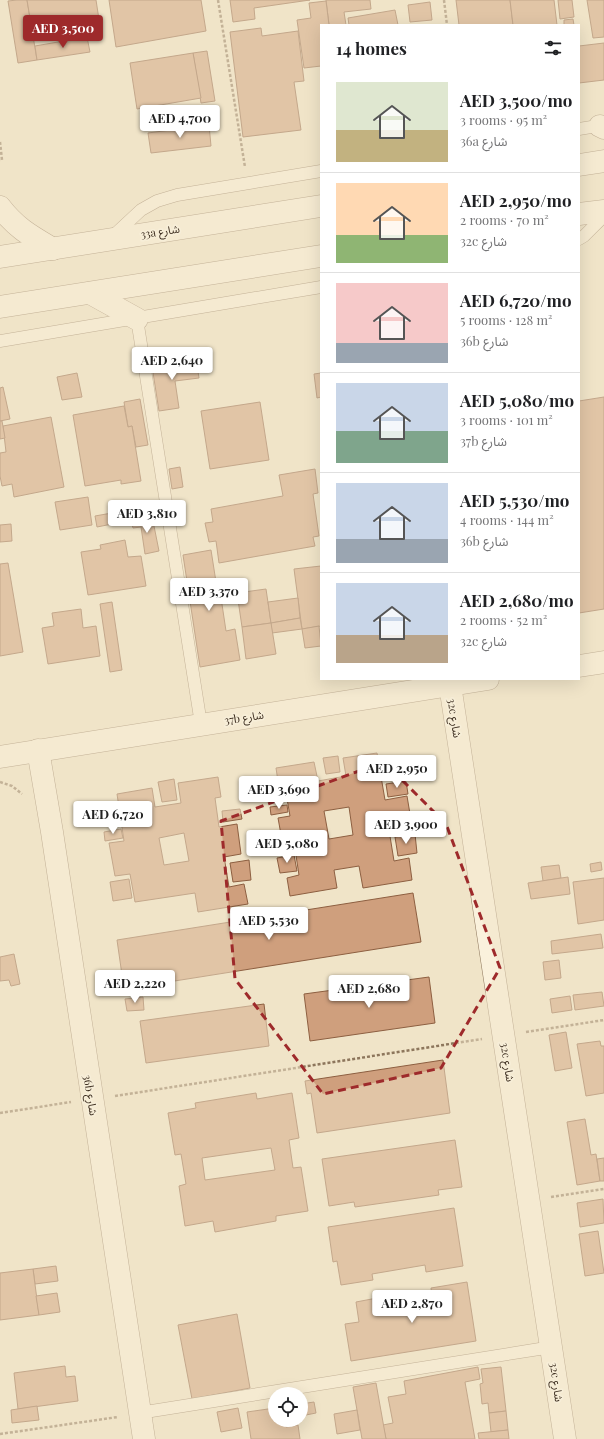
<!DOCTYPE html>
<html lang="en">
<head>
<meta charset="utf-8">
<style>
	body { margin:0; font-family:"Playfair Display","Noto Sans Arabic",serif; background:#f6f6f6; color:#202124; height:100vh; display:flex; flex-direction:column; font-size:15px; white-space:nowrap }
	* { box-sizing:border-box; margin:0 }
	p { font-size:13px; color:#757577 }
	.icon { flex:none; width:22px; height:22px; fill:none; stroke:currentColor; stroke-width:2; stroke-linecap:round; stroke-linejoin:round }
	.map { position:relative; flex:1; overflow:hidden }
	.drawer { position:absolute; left:320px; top:24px; width:260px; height:656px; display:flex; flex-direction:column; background:#fff; border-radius:0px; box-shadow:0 4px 16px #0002 }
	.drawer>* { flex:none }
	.fabs { position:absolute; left:268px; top:1387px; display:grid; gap:8px }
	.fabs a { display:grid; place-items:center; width:40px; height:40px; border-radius:50%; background:#fff; box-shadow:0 4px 16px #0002; font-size:20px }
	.price { position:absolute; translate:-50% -34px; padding:0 9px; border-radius:4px; background:#fff; color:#222; font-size:13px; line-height:26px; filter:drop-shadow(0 1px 2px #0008) }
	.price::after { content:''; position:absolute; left:50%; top:24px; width:12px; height:9px; margin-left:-6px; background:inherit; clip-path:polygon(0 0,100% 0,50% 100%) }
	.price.selected { background:#9e2a2b; color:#fff }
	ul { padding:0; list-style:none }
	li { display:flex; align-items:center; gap:12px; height:100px; padding:0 16px }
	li+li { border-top:1px solid #e0e0e0 }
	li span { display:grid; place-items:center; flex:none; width:112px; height:80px; border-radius:0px; color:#555 }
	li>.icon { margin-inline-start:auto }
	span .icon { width:48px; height:48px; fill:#fffc; stroke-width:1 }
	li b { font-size:17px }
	h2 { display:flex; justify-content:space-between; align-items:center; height:48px; padding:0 16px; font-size:17px }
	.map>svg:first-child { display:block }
	.building { fill:#cf9f7d; stroke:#8d5f41; fill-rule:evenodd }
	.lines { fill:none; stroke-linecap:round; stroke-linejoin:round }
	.service-casing { stroke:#8d765c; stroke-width:13 }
	.minor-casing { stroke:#8d765c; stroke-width:23 }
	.tertiary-casing { stroke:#8d765c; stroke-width:23 }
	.path { stroke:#8d765c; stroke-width:2.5; stroke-dasharray:3 2; stroke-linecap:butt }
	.service { stroke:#faf1dc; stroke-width:12 }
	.minor { stroke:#faf1dc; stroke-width:22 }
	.tertiary { stroke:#faf1dc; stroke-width:22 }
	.marked { fill:none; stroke:#9e2a2b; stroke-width:3; stroke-dasharray:8 5; stroke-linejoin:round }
	.labels { text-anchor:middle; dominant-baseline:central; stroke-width:3.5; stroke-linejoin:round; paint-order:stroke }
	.street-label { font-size:11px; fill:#3d2e20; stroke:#f7eed8 }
</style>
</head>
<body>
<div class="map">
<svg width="604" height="1439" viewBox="0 0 604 1439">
	<rect width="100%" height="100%" fill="#f0e4c8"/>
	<g class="building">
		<path d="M17,0H27L37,60L18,63L8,1Z"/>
		<path d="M27,0H96L100,26L33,36Z"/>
		<path d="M109,0H201L206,31L116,47Z"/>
		<path d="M230,0H310L254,8L255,19L233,22Z"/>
		<path d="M326,0H370L371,9L344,12L346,25H329Z"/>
		<path d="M456,0H510L513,25H459Z"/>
		<path d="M510,0H554L557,25H513Z"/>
		<path d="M558,0H572L574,17L560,19Z"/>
		<path d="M587,0H604V37L593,38Z"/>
		<path d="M326,1L329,25H321V66L304,68L297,20L311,18L309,3Z"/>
		<path d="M430,2L432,20L410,22L408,5Z"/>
		<path d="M395,10L398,25H349L348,18Z"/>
		<path d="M573,19L574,25H564V20Z"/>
		<path d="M261,28L262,36L298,31L304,81L294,82L301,130L243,137L230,32Z"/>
		<path d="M87,37L90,52L37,60L35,46Z"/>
		<path d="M604,43V80L579,83V46Z"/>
		<path d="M207,51L215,101L201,103L193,53Z"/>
		<path d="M193,53L201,98L137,109L130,63Z"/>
		<path d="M209,125L211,146L151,153L148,133Z"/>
		<path d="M196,359L199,378L175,381L179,408L159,411L152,366Z"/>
		<path d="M77,373L82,397L62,400L57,377Z"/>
		<path d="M321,373V397L317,398L314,374Z"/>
		<path d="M3,387L10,419L0,421V388Z"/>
		<path d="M604,397V609L579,613V401Z"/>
		<path d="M140,399L148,445L136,447L132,426L128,427L124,402Z"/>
		<path d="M260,402L269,460L210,469L201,411Z"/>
		<path d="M124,406L128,427L132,426L141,481L121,484V480L85,486L73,415Z"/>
		<path d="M51,417L64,487L14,497L12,484L2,486L0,476V453L6,452L3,426Z"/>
		<path d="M0,421H2L5,438L0,439Z"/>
		<path d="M180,467L183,487L172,489L169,469Z"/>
		<path d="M315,469L318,493L313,494L319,536L313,537L315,546L219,563L216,541L209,542L205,523L213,522L211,509L283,496L279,475Z"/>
		<path d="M88,497L92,525L60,530L55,502Z"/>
		<path d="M151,506L152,516L97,527L95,516Z"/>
		<path d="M152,516L159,551L145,554L141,527L133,528L131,520Z"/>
		<path d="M11,524L12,541L0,542V525Z"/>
		<path d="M125,540L128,557L141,556L146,586L88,595L81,552L101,549L100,545Z"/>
		<path d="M211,550L216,582L226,580L227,590L220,591L226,631L235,629L240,660L200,667L183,555Z"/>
		<path d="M8,563L23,652L0,656V564Z"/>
		<path d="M321,566V626L302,629L294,569Z"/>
		<path d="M266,589L271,623L242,627L237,593Z"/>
		<path d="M298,598L300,618L271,623L268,602Z"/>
		<path d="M112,602L122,670L110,672L100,604Z"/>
		<path d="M81,609L83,628L96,626L100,656L48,664L42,628L54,626L52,613Z"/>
		<path d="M300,618L302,629L272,633L271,623Z"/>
		<path d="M271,623L276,654L246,659L242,627Z"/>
		<path d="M319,626L321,646L305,648L302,629Z"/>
		<path d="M377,753L385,800L407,796L412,826L389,830L394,861L409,858L412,880L363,888L359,866L334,870L337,888L290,896L287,878L299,875L295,849L284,851L278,818L290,816L285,787L279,788L276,768L314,762L318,781L346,776L343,758ZM349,807L353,835L329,839L324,811Z"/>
		<path d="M338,756L340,772L326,774L323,758Z"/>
		<path d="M218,777L221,797L215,798L219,827L237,824L241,854L224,857L229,887L244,884L248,904L198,912L195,893L135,902L130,874L115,876L109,843L124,841L117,794L152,788L155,807L181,803L178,783ZM184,833L189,861L164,865L159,838Z"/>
		<path d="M174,779L177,800L162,802L158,782Z"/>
		<path d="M406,781L408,794L388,797L386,784Z"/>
		<path d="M287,805L288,812L271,815L270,807Z"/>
		<path d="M240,809L242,819L223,822L222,811Z"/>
		<path d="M121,829L123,838L105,841L104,832Z"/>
		<path d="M415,834L417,853L398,856L395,837Z"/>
		<path d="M294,855L297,871L280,873L277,858Z"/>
		<path d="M249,860L251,880L233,882L230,863Z"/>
		<path d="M601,862L602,870L591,872L590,864Z"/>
		<path d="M559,865L561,878L543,881L541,867Z"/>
		<path d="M568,877L570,894L531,899L528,883Z"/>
		<path d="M604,878V920L578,924L573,882Z"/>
		<path d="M129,879L132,898L113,901L110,882Z"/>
		<path d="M413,893L421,942L124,989L117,940Z"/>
		<path d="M601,934L603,948L552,954L551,941Z"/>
		<path d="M14,954L20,984L11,986L9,980L0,981V957Z"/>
		<path d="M559,960L561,978L545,980L543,962Z"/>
		<path d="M429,977L435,1023L310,1041L304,994Z"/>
		<path d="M602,992L604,1006L575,1010L573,995Z"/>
		<path d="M570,996L572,1010L552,1013L550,999Z"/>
		<path d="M143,997L144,1010L127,1011L125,999Z"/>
		<path d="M264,1004L269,1046L146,1063L140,1021Z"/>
		<path d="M566,1032L572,1068L555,1071L549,1035Z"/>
		<path d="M600,1041L601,1046H604V1093L586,1096L577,1044Z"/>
		<path d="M443,1060L450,1113L317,1133L311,1093L307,1094L305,1081Z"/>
		<path d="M256,1093L257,1099L292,1093L299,1138L289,1140L293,1168L301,1167L308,1211L276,1216V1221L215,1232L213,1221L185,1226L179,1186L186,1184L181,1154L175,1155L168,1113L196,1108L195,1103ZM271,1148L275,1170L205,1180L202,1158Z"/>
		<path d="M585,1119L591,1155L596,1154L600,1181L577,1185L567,1122Z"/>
		<path d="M455,1140L462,1187L438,1190L439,1195L355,1207L354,1202L329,1206L322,1159Z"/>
		<path d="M604,1158V1181H600L597,1159Z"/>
		<path d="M603,1199L604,1223L580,1227L577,1203Z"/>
		<path d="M454,1208L463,1266L426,1272L425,1265L372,1274L373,1280L341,1285L337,1261L333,1262L328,1227Z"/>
		<path d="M598,1231L604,1273L585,1276L579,1234Z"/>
		<path d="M56,1266L58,1281L35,1284L33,1269Z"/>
		<path d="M33,1269L39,1315L0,1320V1273Z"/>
		<path d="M467,1282L476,1341L351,1361L345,1324L359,1322L356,1302L377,1298L378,1306L432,1297L431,1288Z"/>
		<path d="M57,1293L60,1312L39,1315L36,1296Z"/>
		<path d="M237,1314L250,1388L192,1399L178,1325Z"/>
		<path d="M65,1366L66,1377L75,1376L78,1401L18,1409L14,1373Z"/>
		<path d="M478,1367L480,1379L465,1382L475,1439H386L383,1425L393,1423L388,1397L406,1394L404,1381Z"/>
		<path d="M501,1367L506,1411L489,1413L488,1403L482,1404L480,1384L483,1383L481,1369Z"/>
		<path d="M376,1383L386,1439H362L353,1387Z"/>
		<path d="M314,1402L316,1413L301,1416V1404Z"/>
		<path d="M37,1406L39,1420L12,1423L11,1410Z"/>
		<path d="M238,1408L242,1428L221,1432L217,1412Z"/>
		<path d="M275,1408V1420H285L286,1427L298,1425L300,1439H251L247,1412Z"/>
		<path d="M357,1410L360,1430L337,1434L334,1414Z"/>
		<path d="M506,1411L508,1430L491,1432L489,1413Z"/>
		<path d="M508,1430L509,1439H479L478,1433Z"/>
	</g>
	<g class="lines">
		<g class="service-casing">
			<g id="service">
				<path d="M579,129L604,125"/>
				<path d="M112,237L141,210L157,201L177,195L321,171"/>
				<path d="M579,239L584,236L604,216"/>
				<path d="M137,319L201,724"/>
				<path d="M0,341L321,287"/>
				<path d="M139,1413L552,1347"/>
			</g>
		</g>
		<g class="minor-casing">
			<g id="minor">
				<path d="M0,207C16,228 31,236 53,249"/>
				<path d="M579,666L604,662"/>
				<path d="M450,685L565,1439"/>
				<path d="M38,750L52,832L144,1439"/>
				<path d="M0,757L488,679"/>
			</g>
		</g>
		<g class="tertiary-casing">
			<g id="tertiary">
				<path d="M600,126L604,128"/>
				<path d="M579,165L604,161"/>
				<path d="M579,214L604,211"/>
				<path d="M0,257L321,206"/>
				<path d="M90,293L137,319"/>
				<path d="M0,307L321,256"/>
			</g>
		</g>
		<g class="path">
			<path d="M218,0L245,167"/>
			<path d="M444,0L447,25"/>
			<path d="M0,142L2,160H0"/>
			<path d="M0,782L12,786L22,794"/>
			<path d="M526,1032L604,1020"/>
			<path d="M115,1096L482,1039"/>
			<path d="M0,1113L71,1102"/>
			<path d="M551,1197L604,1189"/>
			<path d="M0,1434L118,1417"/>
		</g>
		<use href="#service" class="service"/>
		<use href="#minor" class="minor"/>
		<use href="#tertiary" class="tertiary"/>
	</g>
	<path d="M0 0H604V1439H0ZM384,762L446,824L500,968L441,1068L323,1094L235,979L221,821Z" fill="#f0e4c8" fill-opacity=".55" fill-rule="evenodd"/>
	<path class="marked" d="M384,762L446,824L500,968L441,1068L323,1094L235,979L221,821Z"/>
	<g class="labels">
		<g class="street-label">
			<text transform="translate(160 231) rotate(-9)">33a شارع</text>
			<text transform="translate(244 717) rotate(-9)">37b شارع</text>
			<text transform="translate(455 718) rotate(81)">32c شارع</text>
			<text transform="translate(508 1062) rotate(81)">32c شارع</text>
			<text transform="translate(91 1095) rotate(81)">36b شارع</text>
			<text transform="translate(557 1382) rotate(82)">32c شارع</text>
		</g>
	</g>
</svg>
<div class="fabs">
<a><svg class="icon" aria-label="locate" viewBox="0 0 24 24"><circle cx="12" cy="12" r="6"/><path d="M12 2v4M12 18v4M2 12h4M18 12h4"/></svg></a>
</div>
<b class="price selected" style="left:63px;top:49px">AED 3,500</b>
<b class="price" style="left:180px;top:139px">AED 4,700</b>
<b class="price" style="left:172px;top:381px">AED 2,640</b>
<b class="price" style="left:147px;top:534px">AED 3,810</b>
<b class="price" style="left:209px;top:612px">AED 3,370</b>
<b class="price" style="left:397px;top:789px">AED 2,950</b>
<b class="price" style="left:279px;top:810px">AED 3,690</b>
<b class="price" style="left:113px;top:835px">AED 6,720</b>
<b class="price" style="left:406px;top:845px">AED 3,900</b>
<b class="price" style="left:287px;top:864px">AED 5,080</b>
<b class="price" style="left:269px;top:941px">AED 5,530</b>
<b class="price" style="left:135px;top:1004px">AED 2,220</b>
<b class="price" style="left:369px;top:1009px">AED 2,680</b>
<b class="price" style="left:412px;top:1324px">AED 2,870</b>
<section class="drawer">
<h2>14 homes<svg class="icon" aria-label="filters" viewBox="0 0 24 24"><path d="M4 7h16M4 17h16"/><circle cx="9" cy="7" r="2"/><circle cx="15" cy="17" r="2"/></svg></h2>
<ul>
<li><span style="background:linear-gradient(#dfe7d0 60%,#c2b280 0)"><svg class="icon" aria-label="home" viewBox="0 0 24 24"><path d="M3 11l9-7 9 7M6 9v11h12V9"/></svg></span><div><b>AED 3,500/mo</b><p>3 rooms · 95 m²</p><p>36a شارع</p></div></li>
<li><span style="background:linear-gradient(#ffd9b3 65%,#8fb573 0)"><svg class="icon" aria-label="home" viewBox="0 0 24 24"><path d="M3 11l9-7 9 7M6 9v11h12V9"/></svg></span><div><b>AED 2,950/mo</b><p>2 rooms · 70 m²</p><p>32c شارع</p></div></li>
<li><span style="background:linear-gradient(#f6c9c9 75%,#9aa5b1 0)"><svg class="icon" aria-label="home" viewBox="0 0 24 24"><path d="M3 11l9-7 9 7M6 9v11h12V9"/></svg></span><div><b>AED 6,720/mo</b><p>5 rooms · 128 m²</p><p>36b شارع</p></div></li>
<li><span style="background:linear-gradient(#c9d6e8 60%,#7fa58c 0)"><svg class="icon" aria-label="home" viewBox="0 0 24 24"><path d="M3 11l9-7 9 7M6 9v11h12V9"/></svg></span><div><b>AED 5,080/mo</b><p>3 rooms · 101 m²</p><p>37b شارع</p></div></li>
<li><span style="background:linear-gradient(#c9d6e8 70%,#9aa5b1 0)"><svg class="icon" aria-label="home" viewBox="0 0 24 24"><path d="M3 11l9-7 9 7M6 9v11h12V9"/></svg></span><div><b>AED 5,530/mo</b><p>4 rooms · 144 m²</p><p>36b شارع</p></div></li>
<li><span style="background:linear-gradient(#c9d6e8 65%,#b9a48a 0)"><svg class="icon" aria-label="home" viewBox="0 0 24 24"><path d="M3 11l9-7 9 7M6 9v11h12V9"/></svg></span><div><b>AED 2,680/mo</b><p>2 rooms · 52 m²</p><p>32c شارع</p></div></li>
</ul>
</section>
</div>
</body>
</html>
